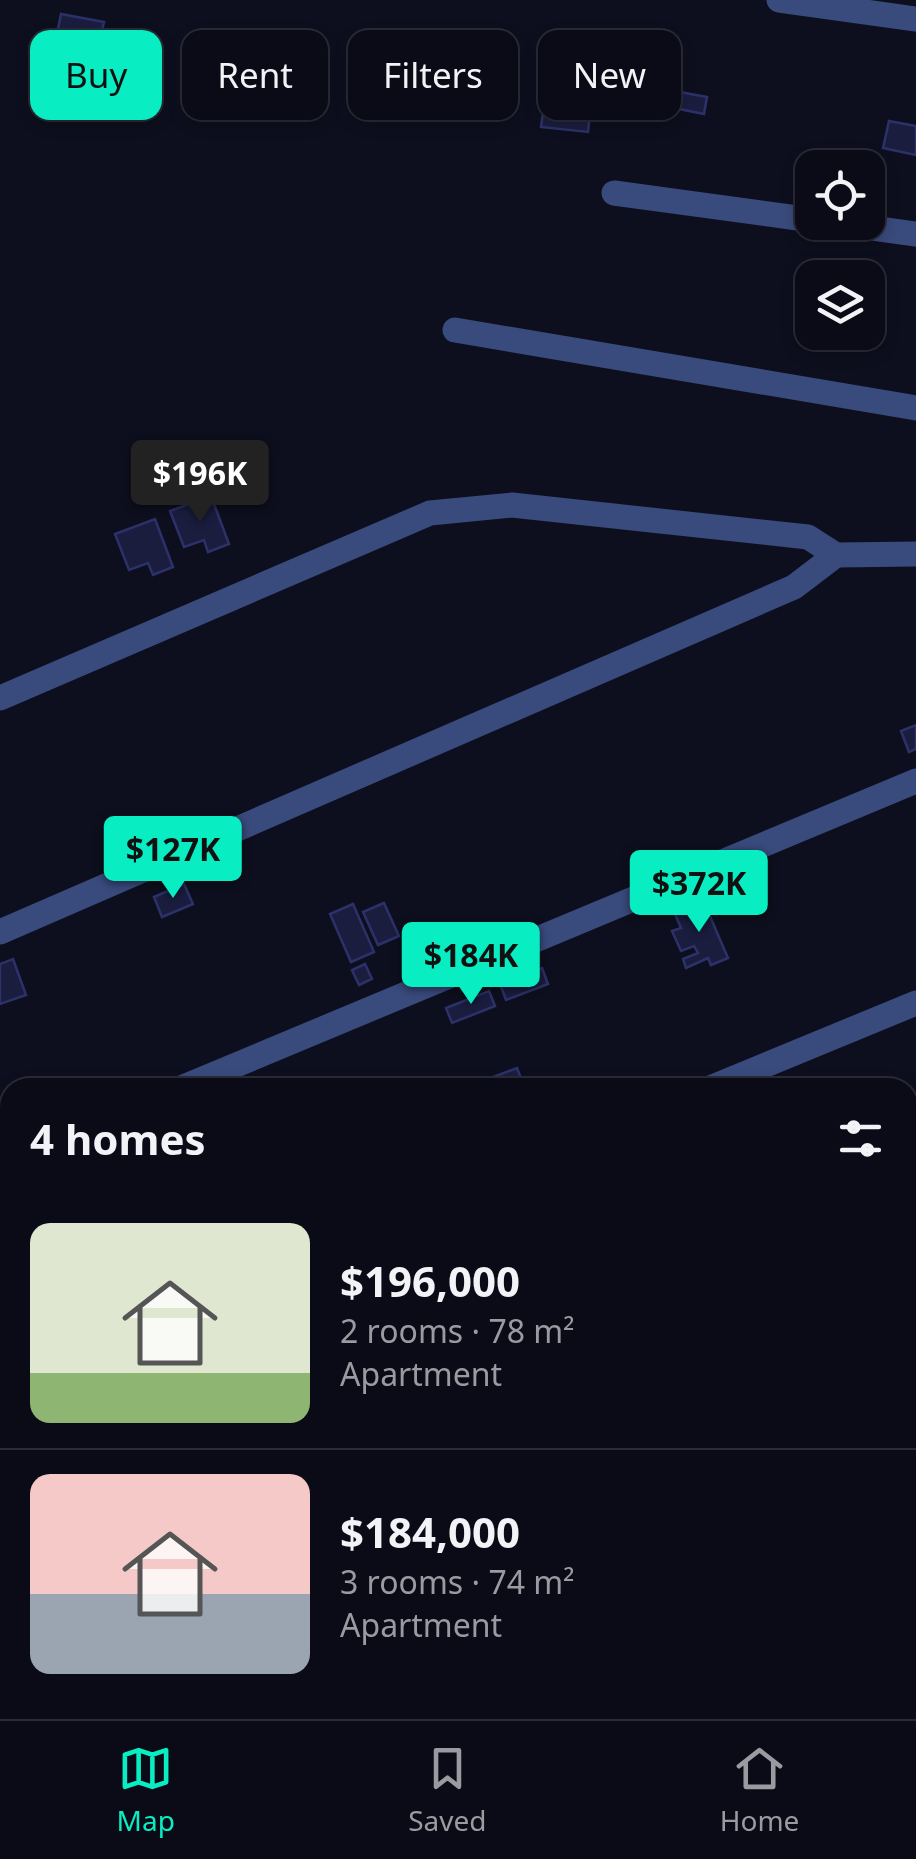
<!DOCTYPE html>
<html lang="en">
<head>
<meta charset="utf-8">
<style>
	body { margin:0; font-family:"Noto Sans",sans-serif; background:#181923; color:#f1f3f6; height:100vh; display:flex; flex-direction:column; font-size:38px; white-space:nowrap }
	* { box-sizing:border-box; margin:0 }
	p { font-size:32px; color:#999ba1 }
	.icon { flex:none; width:55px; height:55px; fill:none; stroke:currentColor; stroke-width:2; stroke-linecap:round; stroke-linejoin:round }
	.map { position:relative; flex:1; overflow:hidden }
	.details { position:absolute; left:0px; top:1078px; width:918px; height:642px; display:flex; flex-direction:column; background:#0a0b16; border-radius:30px 30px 0 0; box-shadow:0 5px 15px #0003,0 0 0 2px #2a2b35 }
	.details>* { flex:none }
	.guide { position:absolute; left:30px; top:30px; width:858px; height:90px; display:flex; gap:20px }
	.buttons { position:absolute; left:795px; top:150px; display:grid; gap:20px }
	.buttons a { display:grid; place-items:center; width:90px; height:90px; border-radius:20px; background:#0a0b16; box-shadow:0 5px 15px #0003,0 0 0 2px #2a2b35; font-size:50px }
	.price { position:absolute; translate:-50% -85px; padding:0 22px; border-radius:10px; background:#08edc2; color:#111; font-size:32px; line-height:65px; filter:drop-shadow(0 2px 5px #0008) }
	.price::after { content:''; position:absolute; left:50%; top:60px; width:30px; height:22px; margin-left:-15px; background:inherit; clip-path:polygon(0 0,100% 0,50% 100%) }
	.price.on { background:#222; color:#fff }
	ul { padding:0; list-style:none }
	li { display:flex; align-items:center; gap:30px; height:250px; padding:0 30px }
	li+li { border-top:2px solid #2a2b35 }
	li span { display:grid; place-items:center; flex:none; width:280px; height:200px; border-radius:20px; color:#555 }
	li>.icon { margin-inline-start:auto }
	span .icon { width:120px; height:120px; fill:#fffc; stroke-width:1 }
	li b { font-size:42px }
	h2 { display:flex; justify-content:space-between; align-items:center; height:120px; padding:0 30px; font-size:42px }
	.tag { padding:0 35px; border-radius:20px; background:#0a0b16; box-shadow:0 5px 15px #0003,0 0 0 2px #2a2b35; font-size:35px; line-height:90px }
	.tag.on { background:#08edc2; color:#111 }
	.tabs { display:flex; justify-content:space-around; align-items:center; height:140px; border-top:2px solid #2a2b35; background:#0a0b16; font-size:28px; color:#999ba1 }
	.tabs a { display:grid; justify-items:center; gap:5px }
	.tabs .on { color:#08edc2 }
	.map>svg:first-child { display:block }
	.building { fill:#1a1d3e; stroke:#2c3269; stroke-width:2.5 }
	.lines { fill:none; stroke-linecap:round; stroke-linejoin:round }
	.minor { stroke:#394a7c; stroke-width:25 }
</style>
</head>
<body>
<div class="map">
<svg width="916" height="1719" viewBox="0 0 916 1719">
	<rect width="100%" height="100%" fill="#0d0f1e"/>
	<g class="building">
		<path d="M61,14L104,22L100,38L58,29Z"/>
		<path d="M554,66L595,73L591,94L550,86Z"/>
		<path d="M597,80L647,88L644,106L593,98Z"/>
		<path d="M653,87L707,97L704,114L669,107L666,120L647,117Z"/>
		<path d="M546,90L592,96L588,132L541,127Z"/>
		<path d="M889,121L916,126V155L883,148Z"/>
		<path d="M211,496L229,544L208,552L204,540L184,547L170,511Z"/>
		<path d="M155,519L173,567L153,575L148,563L129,570L115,534Z"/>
		<path d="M916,725V749L909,752L901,731Z"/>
		<path d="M184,884L193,904L162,917L154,897Z"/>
		<path d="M703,900L728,958L711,965L708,958L686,968L683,959L698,953L694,946L681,951L672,931L681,928L674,912Z"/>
		<path d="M384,903L399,936L378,945L363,912Z"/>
		<path d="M353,904L374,952L351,962L330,914Z"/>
		<path d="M13,959L26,995L0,1004V964Z"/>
		<path d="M365,964L372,979L359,985L352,970Z"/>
		<path d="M542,968L548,984L506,1000L500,984Z"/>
		<path d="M489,991L495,1006L452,1023L446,1008Z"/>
		<path d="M517,1068L524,1086L473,1088L472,1085Z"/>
		<path d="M9,1112L10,1130L0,1134V1116Z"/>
		<path d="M605,1710H642L618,1719H600Z"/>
		<path d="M671,1710H731L735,1719H675Z"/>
	</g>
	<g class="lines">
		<g class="minor">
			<path d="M779,0L916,19"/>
			<path d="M614,193L812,220"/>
			<path d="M829,222L916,234"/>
			<path d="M455,330L916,408"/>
			<path d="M0,698L430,513L512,505L808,537L836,555L916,554"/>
			<path d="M0,932L794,587L836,555"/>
			<path d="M181,1088L916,781"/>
			<path d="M710,1088L916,1003"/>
			<path d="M0,1163L10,1159"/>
			<path d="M908,1239L916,1236"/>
			<path d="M0,1266L10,1289"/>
			<path d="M908,1478L916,1475"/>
			<path d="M192,1710L196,1719"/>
			<path d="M312,1719L334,1710"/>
			<path d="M871,1719L892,1710"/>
		</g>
	</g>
</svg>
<div class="buttons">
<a><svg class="icon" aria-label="locate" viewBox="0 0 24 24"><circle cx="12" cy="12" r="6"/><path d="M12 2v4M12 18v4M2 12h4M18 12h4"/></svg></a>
<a><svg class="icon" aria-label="layers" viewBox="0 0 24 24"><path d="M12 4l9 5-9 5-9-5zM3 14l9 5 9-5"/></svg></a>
</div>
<b class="price on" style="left:200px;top:525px">$196K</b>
<b class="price" style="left:173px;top:901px">$127K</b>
<b class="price" style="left:699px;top:935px">$372K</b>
<b class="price" style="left:471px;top:1007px">$184K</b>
<div class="guide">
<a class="tag on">Buy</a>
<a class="tag">Rent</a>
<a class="tag">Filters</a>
<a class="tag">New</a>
</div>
<section class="details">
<h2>4 homes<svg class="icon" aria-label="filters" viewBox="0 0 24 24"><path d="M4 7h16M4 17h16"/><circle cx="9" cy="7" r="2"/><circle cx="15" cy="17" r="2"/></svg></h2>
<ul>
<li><span style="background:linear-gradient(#dfe7d0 75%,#8fb573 0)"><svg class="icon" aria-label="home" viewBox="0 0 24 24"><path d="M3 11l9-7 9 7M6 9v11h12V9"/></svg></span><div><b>$196,000</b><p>2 rooms · 78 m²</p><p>Apartment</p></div></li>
<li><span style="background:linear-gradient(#f6c9c9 60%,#9aa5b1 0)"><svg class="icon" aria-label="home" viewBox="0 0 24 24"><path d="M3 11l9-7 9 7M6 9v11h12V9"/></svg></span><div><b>$184,000</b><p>3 rooms · 74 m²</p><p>Apartment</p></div></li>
</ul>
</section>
</div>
<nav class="tabs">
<a class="on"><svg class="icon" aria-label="map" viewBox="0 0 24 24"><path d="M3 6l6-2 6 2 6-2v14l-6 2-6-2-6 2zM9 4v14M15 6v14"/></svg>Map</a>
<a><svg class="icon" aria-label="saved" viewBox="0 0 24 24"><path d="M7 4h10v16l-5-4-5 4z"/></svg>Saved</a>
<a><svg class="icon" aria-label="home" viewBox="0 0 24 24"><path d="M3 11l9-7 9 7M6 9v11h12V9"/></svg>Home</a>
</nav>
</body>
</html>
